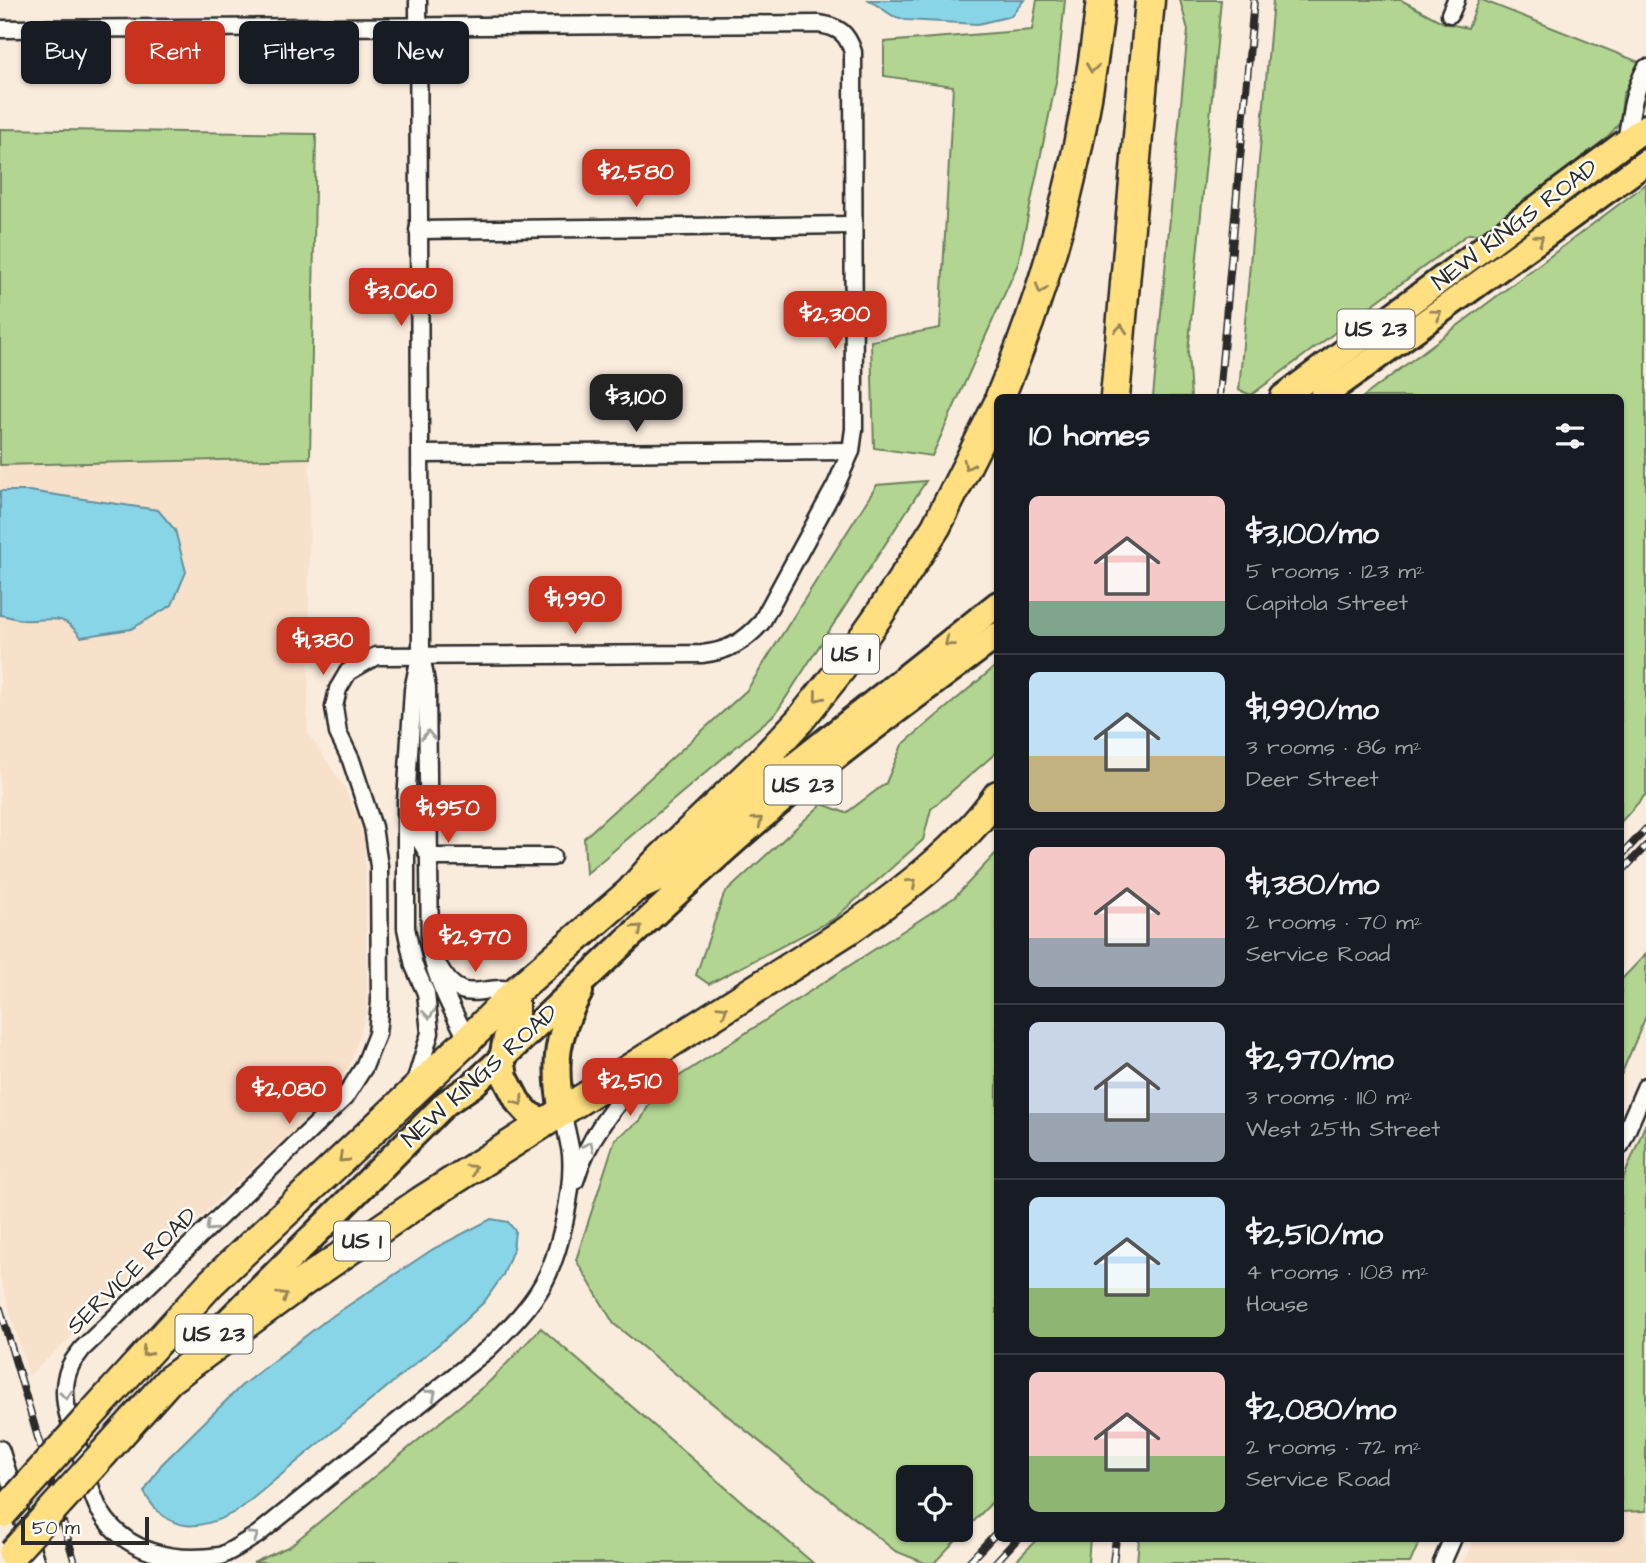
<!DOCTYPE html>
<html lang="en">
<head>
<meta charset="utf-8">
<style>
	body { margin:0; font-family:"Architects Daughter",sans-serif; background:#20242c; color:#f1f3f6; height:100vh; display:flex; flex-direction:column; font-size:26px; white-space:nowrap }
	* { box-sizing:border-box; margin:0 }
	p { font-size:23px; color:#9ea1a6 }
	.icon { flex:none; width:38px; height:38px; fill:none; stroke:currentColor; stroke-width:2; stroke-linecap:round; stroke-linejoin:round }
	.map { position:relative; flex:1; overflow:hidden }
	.panel { position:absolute; left:994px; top:394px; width:630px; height:1148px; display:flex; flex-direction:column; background:#171b24; border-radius:10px; box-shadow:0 2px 5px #0004 }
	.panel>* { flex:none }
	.hud { position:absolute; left:21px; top:21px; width:665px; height:63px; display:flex; gap:14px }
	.tools { position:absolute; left:896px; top:1465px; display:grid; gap:14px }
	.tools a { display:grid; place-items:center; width:77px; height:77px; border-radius:10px; background:#171b24; box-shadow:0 2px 5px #0004; font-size:35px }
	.scale { position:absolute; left:21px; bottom:18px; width:128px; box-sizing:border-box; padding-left:7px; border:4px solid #2b2b2b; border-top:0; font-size:19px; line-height:24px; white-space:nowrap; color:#2b2b2b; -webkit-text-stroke:5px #fdfcf7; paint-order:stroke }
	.price { position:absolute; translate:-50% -60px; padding:0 16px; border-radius:14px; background:#c8321e; color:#fff; font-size:23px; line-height:46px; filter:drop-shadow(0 2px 4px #0008) }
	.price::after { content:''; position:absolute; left:50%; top:42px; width:21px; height:16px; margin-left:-10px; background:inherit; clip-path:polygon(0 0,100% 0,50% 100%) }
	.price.on { background:#222; color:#fff }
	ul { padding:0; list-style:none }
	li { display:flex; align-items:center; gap:21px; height:175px; padding:0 35px }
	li+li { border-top:2px solid #363941 }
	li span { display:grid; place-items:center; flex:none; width:196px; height:140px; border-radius:10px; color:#555 }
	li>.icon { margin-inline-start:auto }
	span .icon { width:84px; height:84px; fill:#fffc; stroke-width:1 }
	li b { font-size:30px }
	h2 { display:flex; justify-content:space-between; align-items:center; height:84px; padding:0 35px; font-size:30px }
	.chip { padding:0 24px; border-radius:10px; background:#171b24; box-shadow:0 2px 5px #0004; font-size:24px; line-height:63px }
	.chip.on { background:#c8321e; color:#fff }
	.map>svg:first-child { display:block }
	.built { fill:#f8e1cb }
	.green { fill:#b2d691; stroke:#6e805e; stroke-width:2; fill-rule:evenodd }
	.water { fill:#88d5e8; stroke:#63919c; stroke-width:2 }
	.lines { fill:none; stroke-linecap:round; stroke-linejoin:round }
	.street-casing { stroke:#2b2b2b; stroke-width:21 }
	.primary-casing { stroke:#2b2b2b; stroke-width:30 }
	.highway-casing { stroke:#2b2b2b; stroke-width:33 }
	.street { stroke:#fdfcf7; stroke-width:16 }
	.primary { stroke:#ffdf80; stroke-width:24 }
	.highway { stroke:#ffdf80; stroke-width:28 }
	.rail-casing { stroke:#2b2b2b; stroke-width:8 }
	.rail { stroke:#fdfcf7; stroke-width:5; stroke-dasharray:16; stroke-linecap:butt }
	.highway-bridge-casing { stroke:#2b2b2b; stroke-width:33; stroke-linecap:butt }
	.highway-bridge { stroke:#ffdf80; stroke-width:28 }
	.oneway { stroke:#958556 }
	.oneway2 { stroke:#9e9e9b }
	.labels { text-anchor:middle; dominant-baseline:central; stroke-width:5; stroke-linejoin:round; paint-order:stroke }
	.shield { fill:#fdfcf7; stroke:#6a6a68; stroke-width:2 }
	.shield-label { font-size:23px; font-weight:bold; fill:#2b2b2b }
	.street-label { font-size:24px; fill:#2b2b2b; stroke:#fdfcf7 }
</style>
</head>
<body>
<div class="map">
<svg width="1646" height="1563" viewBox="0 0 1646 1563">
	<rect width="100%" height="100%" fill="#faecdd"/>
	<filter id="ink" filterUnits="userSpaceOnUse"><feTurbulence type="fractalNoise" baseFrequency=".0143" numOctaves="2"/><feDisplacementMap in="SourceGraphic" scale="14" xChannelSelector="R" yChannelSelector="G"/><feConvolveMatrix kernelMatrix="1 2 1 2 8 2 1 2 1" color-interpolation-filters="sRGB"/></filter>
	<g filter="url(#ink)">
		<g class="built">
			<path d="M310,458L308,733L345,788L365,835L367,1010L351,1063L319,1107L29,1376L0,1278V465Z"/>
			<path d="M1646,1511V1563H1463L1474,1538H1620L1621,1512Z"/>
		</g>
		<g class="green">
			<path d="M1037,0H1065L1057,77L1018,264L932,456L874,448L871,341L940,328L953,86L884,76V42L1032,30Z"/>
			<path d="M1180,0H1221L1188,353L1191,397H1153L1188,30Z"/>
			<path d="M1273,0H1401L1444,23L1468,28L1479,0H1482L1639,62L1623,95L1620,122L1608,137L1481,234H1468L1251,395L1239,390Z"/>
			<path d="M0,129L316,134L310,458L0,465Z"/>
			<path d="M1646,184V794L1621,822L1620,397H1363Z"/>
			<path d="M926,481L776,713L586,874L584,838L747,690L877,485Z"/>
			<path d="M997,665V752L931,809L923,840L834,919L709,984L696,975L724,894L822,804L846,813L886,783L902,745Z"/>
			<path d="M997,852V1497L934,1563H925L895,1551L614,1324L576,1260L615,1139L641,1120L655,1092L955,897ZM908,1477H961V1530H908Z"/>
			<path d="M1646,954V1016L1621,1075V980Z"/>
			<path d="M1646,1123V1511L1621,1512V1184Z"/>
			<path d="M541,1328L813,1563H253L290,1546L490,1381Z"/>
			<path d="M1038,1538H1090L1088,1563H1014Z"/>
			<path d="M1139,1538H1421L1410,1563H1137Z"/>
		</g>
		<g class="water">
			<path d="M869,0H1024L1011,16L978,24L906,20L893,16Z"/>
			<path d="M0,491H29L158,510L175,530L186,572L172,605L131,629L81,637C61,610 50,622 23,620C16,619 8,616 0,615Z"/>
			<path d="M491,1219L508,1222L515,1231L513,1249L503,1275L484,1302L445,1339L240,1509C202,1531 168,1536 144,1492L161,1465L241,1386L325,1321L433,1249Z"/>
		</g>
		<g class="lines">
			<g class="street-casing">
				<g id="street">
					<path d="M418,0L421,655L427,688L430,949C437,983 452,1010 468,1040"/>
					<path d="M1450,14L1456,0"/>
					<path d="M0,29L819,24C839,27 847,33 853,52L854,429L851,451L836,485L761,623C744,642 728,651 702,654L376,656L348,672L338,689L334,707L338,733L351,760L373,827L379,866L380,1002L377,1034L364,1067L345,1097L82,1349C78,1355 72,1361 70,1367C57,1394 72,1429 81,1455C87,1473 91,1495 100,1511C125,1553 173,1563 220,1556C232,1551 245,1542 257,1535L488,1349C508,1329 529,1309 543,1284C560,1253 574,1189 571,1154C569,1140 565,1125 562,1112"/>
					<path d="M1626,142C1631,113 1632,95 1646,68"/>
					<path d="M418,230L853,225"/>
					<path d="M421,454L851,451"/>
					<path d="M410,815L418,837L430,857H552"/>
					<path d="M439,967C463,1010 483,982 516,991"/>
					<path d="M415,1083L430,1033L426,993L414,966L406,928V802L413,690L419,661"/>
					<path d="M1620,1146L1646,1086"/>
					<path d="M575,1181C588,1136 619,1097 654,1065"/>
					<path d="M0,1449L36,1563"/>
					<path d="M1442,1563L1453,1538"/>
				</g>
			</g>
			<g class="primary-casing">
				<g id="primary">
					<path d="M1283,397L1646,127"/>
					<path d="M1322,397L1646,162"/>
					<path d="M639,888L657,880L771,784L998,604"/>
					<path d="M516,991V1014L506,1038L502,1058L505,1077L518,1102L530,1115L546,1122"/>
					<path d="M562,1112C553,1063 556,1035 580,992"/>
					<path d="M204,1345L446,1103L474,1084C565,1000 653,912 746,831C826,761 913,698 998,635"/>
				</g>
			</g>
			<g class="highway-casing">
				<g id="highway">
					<path d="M1000,397C1055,268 1085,139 1101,0"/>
					<path d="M1115,397L1150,0"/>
					<path d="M90,1416L211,1283L468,1040L516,991L630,892L653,866L759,764L800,720L841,669L879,615L936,527L998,404"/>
					<path d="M103,1454L169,1380L306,1280L421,1201L847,931C901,893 960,849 998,795"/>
				</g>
			</g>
			<use href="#street" class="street"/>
			<use href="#primary" class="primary"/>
			<use href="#highway" class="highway"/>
			<g class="rail-casing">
				<g id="rail">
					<path d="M1219,397L1254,0"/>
					<path d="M1620,857L1646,829"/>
					<path d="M1620,873L1646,846"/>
					<path d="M0,1309L75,1563"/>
					<path d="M968,1563L998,1531"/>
					<path d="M995,1563L1018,1538"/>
					<path d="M1113,1563L1116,1538"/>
				</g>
			</g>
			<use href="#rail" class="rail"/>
			<g class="highway-bridge-casing">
				<g id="highway-bridge">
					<path d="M3,1513L90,1416"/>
					<path d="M13,1553L103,1454"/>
				</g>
			</g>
			<use href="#highway-bridge" class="highway-bridge"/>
		</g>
		<defs><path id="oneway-chevron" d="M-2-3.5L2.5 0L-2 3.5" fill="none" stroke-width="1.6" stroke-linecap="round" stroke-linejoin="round" transform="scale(1.75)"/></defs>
		<g class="oneway">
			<use href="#oneway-chevron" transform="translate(1092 68) rotate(98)"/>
			<use href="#oneway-chevron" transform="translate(1539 239) rotate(-36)"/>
			<use href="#oneway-chevron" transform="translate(1041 289) rotate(108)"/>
			<use href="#oneway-chevron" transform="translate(1437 314) rotate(-36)"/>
			<use href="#oneway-chevron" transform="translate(1121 329) rotate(-85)"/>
			<use href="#oneway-chevron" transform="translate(968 465) rotate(116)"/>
			<use href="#oneway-chevron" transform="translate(949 642) rotate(141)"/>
			<use href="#oneway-chevron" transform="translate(818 697) rotate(129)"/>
			<use href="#oneway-chevron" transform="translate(758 821) rotate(-39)"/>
			<use href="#oneway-chevron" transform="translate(912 883) rotate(-42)"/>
			<use href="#oneway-chevron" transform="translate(638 929) rotate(-43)"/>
			<use href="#oneway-chevron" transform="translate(723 1010) rotate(-32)"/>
			<use href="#oneway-chevron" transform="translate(519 1101) rotate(54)"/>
			<use href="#oneway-chevron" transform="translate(343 1158) rotate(137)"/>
			<use href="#oneway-chevron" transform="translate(472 1169) rotate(-32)"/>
			<use href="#oneway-chevron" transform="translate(283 1296) rotate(-36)"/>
			<use href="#oneway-chevron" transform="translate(146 1352) rotate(132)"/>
		</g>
		<g class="oneway2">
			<use href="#oneway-chevron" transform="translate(428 735) rotate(-91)"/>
			<use href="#oneway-chevron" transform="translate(429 1014) rotate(84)"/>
			<use href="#oneway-chevron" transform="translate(589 1146) rotate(-64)"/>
			<use href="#oneway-chevron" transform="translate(210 1227) rotate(137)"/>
			<use href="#oneway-chevron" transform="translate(432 1394) rotate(-39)"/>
			<use href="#oneway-chevron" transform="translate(66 1395) rotate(84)"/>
			<use href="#oneway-chevron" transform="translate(254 1536) rotate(-33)"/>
		</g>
	</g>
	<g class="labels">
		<g class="shield">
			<rect x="1337.5" y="309.5" width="77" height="39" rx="5"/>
			<rect x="823" y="634.5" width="56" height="39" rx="5"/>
			<rect x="764.5" y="765.5" width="77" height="39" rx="5"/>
			<rect x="334" y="1221.5" width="56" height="39" rx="5"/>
			<rect x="175.5" y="1314.5" width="77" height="39" rx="5"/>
		</g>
		<g class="shield-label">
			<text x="1376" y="329">US 23</text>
			<text x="851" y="654">US 1</text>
			<text x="803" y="785">US 23</text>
			<text x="362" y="1241">US 1</text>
			<text x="214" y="1334">US 23</text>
		</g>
		<g class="street-label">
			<text transform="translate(1515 225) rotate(-37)">NEW KINGS ROAD</text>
			<text transform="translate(480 1076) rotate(-42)">NEW KINGS ROAD</text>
			<text transform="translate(132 1271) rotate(-44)">SERVICE ROAD</text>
		</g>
	</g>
</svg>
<div class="tools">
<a><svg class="icon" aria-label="locate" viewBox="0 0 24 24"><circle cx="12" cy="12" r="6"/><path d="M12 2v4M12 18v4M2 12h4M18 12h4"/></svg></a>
</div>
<div class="scale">50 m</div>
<b class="price" style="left:636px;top:209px">$2,580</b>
<b class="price" style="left:401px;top:328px">$3,060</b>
<b class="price" style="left:835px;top:351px">$2,300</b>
<b class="price on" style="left:636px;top:434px">$3,100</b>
<b class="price" style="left:575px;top:636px">$1,990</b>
<b class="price" style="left:323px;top:677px">$1,380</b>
<b class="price" style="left:448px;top:845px">$1,950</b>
<b class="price" style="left:475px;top:974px">$2,970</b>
<b class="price" style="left:630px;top:1118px">$2,510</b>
<b class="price" style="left:289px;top:1126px">$2,080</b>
<div class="hud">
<a class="chip">Buy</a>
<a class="chip on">Rent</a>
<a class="chip">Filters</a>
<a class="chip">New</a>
</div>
<section class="panel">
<h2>10 homes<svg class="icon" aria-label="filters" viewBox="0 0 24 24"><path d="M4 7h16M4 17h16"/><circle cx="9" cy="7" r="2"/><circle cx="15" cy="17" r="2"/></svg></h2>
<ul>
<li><span style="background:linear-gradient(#f6c9c9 75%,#7fa58c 0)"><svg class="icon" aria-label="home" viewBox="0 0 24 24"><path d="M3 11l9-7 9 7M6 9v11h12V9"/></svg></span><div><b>$3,100/mo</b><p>5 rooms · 123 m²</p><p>Capitola Street</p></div></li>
<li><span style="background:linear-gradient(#bfe0f5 60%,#c2b280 0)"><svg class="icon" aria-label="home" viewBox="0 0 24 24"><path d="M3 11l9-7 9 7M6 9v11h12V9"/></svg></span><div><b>$1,990/mo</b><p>3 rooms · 86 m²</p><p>Deer Street</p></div></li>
<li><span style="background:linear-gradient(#f6c9c9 65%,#9aa5b1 0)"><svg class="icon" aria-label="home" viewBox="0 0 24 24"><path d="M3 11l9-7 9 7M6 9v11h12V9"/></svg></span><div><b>$1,380/mo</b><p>2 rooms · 70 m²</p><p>Service Road</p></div></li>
<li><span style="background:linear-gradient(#c9d6e8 65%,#9aa5b1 0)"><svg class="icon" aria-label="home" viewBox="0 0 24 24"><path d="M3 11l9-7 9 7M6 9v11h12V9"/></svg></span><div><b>$2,970/mo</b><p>3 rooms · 110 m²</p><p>West 25th Street</p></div></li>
<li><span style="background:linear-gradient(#bfe0f5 65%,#8fb573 0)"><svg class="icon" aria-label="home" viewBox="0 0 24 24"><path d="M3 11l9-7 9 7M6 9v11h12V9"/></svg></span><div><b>$2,510/mo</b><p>4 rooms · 108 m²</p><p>House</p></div></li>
<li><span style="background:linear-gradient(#f6c9c9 60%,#8fb573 0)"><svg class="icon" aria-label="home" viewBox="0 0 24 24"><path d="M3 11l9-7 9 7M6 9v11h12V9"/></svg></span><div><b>$2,080/mo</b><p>2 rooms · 72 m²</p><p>Service Road</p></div></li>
</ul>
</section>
</div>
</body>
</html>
